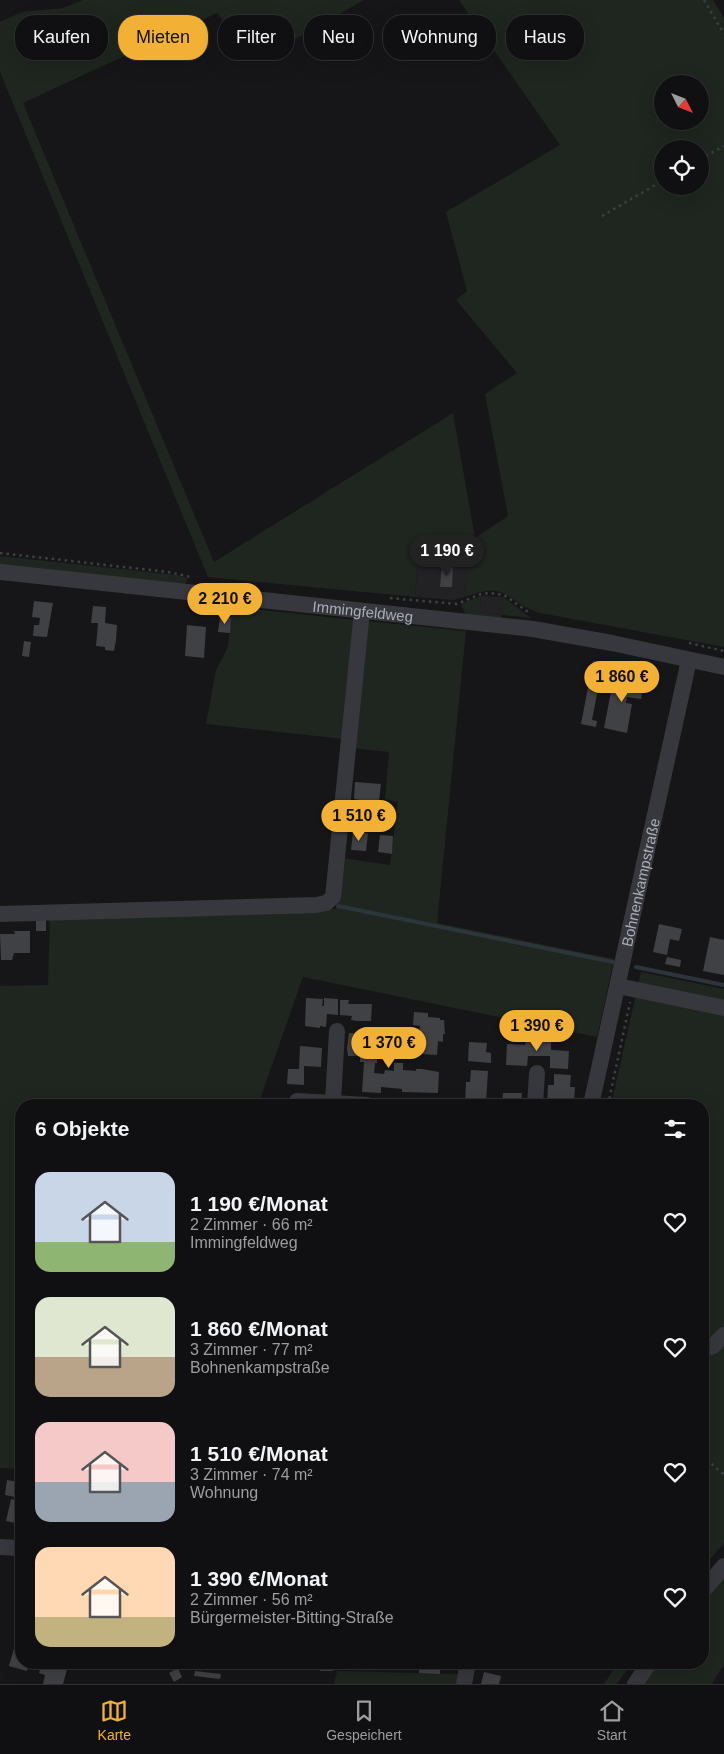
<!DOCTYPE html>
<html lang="de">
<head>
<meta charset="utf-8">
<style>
	body { margin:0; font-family:Helvetica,sans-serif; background:#1e1e20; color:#f1f3f6; height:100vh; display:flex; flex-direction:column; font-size:19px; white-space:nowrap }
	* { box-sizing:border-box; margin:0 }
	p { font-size:16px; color:#9c9d9f }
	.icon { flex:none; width:28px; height:28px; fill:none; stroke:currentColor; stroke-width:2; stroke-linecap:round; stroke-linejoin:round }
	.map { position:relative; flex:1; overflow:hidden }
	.panel { position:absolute; left:15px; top:1099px; width:694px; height:570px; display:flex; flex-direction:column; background:#101012; border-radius:20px; box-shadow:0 5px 20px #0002,0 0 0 1px #303032 }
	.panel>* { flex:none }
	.guide { position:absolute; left:15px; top:15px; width:695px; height:45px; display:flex; gap:10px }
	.needle { width:32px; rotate:132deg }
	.tools { position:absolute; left:654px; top:75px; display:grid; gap:10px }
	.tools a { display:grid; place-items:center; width:55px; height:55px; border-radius:50%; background:#101012; box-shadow:0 5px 20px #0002,0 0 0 1px #303032; font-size:25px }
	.price { position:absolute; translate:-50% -42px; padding:0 11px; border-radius:18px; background:#f2b134; color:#111; font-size:16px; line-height:32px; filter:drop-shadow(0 1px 2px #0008) }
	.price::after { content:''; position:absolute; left:50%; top:30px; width:15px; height:11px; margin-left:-8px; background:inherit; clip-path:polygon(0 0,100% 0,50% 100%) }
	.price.active { background:#222; color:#fff }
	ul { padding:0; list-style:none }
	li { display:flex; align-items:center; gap:15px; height:125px; padding:0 20px }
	li span { display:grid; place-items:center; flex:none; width:140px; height:100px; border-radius:15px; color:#555 }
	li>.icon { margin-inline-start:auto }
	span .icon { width:60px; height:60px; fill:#fffc; stroke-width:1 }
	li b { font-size:21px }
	h2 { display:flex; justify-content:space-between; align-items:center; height:60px; padding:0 20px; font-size:21px }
	.tag { padding:0 18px; border-radius:20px; background:#101012; box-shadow:0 5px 20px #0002,0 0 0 1px #303032; font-size:18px; line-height:45px }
	.tag.active { background:#f2b134; color:#111 }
	.dock { display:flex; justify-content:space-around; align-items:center; height:70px; border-top:1px solid #303032; background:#101012; font-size:14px; color:#9c9d9f }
	.dock a { display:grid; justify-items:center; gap:2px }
	.dock .active { color:#f2b134 }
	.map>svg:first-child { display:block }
	.built { fill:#222225 }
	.green { fill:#1e261f; fill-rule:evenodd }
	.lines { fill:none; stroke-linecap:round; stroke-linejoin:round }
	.stream { stroke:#2c353c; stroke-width:4 }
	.building { fill:#404145 }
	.path { stroke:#3d3f44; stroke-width:2.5; stroke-dasharray:2.5 4; stroke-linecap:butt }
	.minor { stroke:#37383d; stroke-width:16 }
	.labels { text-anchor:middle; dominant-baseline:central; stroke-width:5; stroke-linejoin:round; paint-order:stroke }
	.street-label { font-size:15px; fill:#a8adb8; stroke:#111113 }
</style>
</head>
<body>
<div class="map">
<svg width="724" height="1684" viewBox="0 0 724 1684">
	<rect width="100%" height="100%" fill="#161618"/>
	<g class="built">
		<path d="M419,539L469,543L465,597L454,600L415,597Z"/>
		<path d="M481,596L503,597L501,615L480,612Z"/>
	</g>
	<g class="green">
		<path d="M83,0H364L256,61L217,13L23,103L214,562L453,413L475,538L508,516L485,394L517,373L456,300L467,291L446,212L560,145L459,0H713L724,18V647L540,613C505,602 509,580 465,597L469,543L419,540L415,597L208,577L0,72V22L22,12L63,8ZM662,84H700V121H662ZM662,149H700V186H662Z"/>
		<path d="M0,556L177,575L187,578L186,584L0,568Z"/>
		<path d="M481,596L480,612L501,615L503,597L531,618L502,615L501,620L466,616L461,604Z"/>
		<path d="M232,607L355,620L344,739L206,724L216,670L228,647Z"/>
		<path d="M366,621L466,631L437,923L614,959L597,1037L303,977L258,1105H21V1469L0,1468V986L48,985L50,917L327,908L336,909L338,902L342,858L390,865L398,802L385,799L389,752L353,748Z"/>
		<path d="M641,972L724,989V1331L703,1345L702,1105H611Z"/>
		<path d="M724,1338V1543L703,1567V1352Z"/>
		<path d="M724,1574V1668L722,1667L712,1684H643L657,1663L702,1662L703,1600Z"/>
		<path d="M618,1663H631L617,1684H604Z"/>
		<path d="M337,1671L459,1674L456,1684H334Z"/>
	</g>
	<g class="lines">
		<g class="stream">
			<path d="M338,906L613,962"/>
			<path d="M636,967L724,985"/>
		</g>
	</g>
	<g class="building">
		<path d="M442,566H453L452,587H440Z"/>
		<path d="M34,601L53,603L47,637L33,636L34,625H39L40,618L32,617Z"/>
		<path d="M93,606L106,607L105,623L117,625L116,640L114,651L105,650V647L96,646L98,623H91Z"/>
		<path d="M220,617L231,618L230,633L218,632Z"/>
		<path d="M187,625L206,627L204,658L185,656Z"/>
		<path d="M24,641L31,642L29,657L22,656Z"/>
		<path d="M593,661L603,663L592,720L597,721L596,727L581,724Z"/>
		<path d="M614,676L644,681L641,699L627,697L626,703L632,704L627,733L604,728Z"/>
		<path d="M355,782L381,784L379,801L371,800L368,827L356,826L359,800L354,799Z"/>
		<path d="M353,832L368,833L366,851L351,850Z"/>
		<path d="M380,835L393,836L392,854L378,852Z"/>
		<rect x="36" y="920" width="10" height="11"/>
		<path d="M659,924L682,929L679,941L670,939L667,955L653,952Z"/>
		<path d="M14,931H30V953H14L12,960H1L0,934H15Z"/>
		<path d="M710,937L724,940V975L703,971Z"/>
		<path d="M667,957L681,960L680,967L665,964Z"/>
		<path d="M306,998L323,999L322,1006H324V998L338,999V1015L327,1014L326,1027L320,1026V1028L305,1026Z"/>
		<path d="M340,1000H349L348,1004H372L371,1021H357L351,1020L352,1016L340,1015Z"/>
		<path d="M414,1012L428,1013V1017L440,1018V1020H444L445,1034H443V1042L438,1041L437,1055L420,1054L421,1040H423V1034L419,1033L420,1026L413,1025Z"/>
		<path d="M539,1027L551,1030V1050L569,1051L568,1069L550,1068V1056H528L527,1066L506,1065L507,1044L525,1045L526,1039H539Z"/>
		<path d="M362,1028L379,1029L378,1035H373L371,1056L377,1057V1063H375L374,1073L384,1074L385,1070L394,1071V1063H403V1070L416,1071V1069H422L439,1072L438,1093L402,1092V1089L381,1087V1093L362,1092L364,1062H360V1056H348L347,1048L349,1033L361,1034Z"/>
		<path d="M469,1042L487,1043L486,1052L491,1053V1063L468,1061Z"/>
		<path d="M300,1046L322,1048L321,1067L304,1066V1085L287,1084L288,1069H299Z"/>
		<path d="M471,1070L488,1071L486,1103H465L466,1082H470Z"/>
		<path d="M554,1074L571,1075L570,1087H575L574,1103L566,1102V1105H547L548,1085H554Z"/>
		<path d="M503,1093H522L521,1105H502Z"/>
		<path d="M7,1480L18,1482L15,1497L5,1495Z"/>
		<path d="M11,1499L21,1501V1524L6,1521Z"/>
		<path d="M15,1645L21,1647V1662H29L27,1671L9,1666Z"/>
		<path d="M42,1662H69L63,1684H43L45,1675L39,1673Z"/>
		<rect x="320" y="1662" width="13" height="9"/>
		<path d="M424,1662H450V1669L440,1668V1674L419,1673V1667L424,1668Z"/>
		<path d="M493,1662H507L505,1670L491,1668Z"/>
		<path d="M178,1668L182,1677L174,1682L169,1673Z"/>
		<path d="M195,1671L221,1674L220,1679L194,1676Z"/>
		<path d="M484,1672L501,1676L499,1684H481Z"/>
	</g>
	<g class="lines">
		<g class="path">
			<path d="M704,0L724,34"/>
			<path d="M700,159L724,146"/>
			<path d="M602,216L662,181"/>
			<path d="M0,553L168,572L191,577"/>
			<path d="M390,598L457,604L481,594L489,593L504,595L531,614"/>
			<path d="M689,643L724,651"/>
			<path d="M608,1105L630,1002"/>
			<path d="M702,1455L724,1475"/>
		</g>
		<g class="minor">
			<path id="s1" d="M0,572L533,629L612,643L724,667"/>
			<path d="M0,914L316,905L326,903L333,897L362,611"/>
			<path d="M618,986L724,1008"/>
			<path d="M297,1101L367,1105"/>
			<path d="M333,1102L337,1031"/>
			<path d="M535,1105L537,1073"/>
			<path id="s2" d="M591,1105L689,660"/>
			<path d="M702,1350L713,1346L724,1335"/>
			<path d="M0,1547L21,1548"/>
			<path d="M702,1592L724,1566"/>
			<path d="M464,1684L468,1662"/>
			<path d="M635,1684L650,1662"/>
		</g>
	</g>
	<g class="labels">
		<g class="street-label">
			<text stroke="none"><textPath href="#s1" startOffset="365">Immingfeldweg</textPath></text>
			<text stroke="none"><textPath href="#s2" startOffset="228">Bohnenkampstraße</textPath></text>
		</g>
	</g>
</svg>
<div class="tools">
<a><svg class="needle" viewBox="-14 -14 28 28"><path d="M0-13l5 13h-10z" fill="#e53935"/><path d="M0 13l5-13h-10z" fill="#9c9d9f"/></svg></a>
<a><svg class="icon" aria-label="locate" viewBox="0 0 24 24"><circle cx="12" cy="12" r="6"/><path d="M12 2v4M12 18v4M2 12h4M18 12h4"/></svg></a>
</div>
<b class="price active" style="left:447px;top:577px">1 190 €</b>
<b class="price" style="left:225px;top:625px">2 210 €</b>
<b class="price" style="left:622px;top:703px">1 860 €</b>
<b class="price" style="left:359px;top:842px">1 510 €</b>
<b class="price" style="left:537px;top:1052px">1 390 €</b>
<b class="price" style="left:389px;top:1069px">1 370 €</b>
<div class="guide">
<a class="tag">Kaufen</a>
<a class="tag active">Mieten</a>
<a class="tag">Filter</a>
<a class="tag">Neu</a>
<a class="tag">Wohnung</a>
<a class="tag">Haus</a>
</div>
<section class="panel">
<h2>6 Objekte<svg class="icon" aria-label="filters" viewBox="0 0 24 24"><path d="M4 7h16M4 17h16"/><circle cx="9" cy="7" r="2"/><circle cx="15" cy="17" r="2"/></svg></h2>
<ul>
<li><span style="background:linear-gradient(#c9d6e8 70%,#8fb573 0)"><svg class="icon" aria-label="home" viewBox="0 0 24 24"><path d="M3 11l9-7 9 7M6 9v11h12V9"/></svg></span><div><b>1 190 €/Monat</b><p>2 Zimmer · 66 m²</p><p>Immingfeldweg</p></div><svg class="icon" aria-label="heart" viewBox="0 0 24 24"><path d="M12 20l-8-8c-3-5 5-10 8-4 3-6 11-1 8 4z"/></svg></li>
<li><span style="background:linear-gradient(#dfe7d0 60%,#b9a48a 0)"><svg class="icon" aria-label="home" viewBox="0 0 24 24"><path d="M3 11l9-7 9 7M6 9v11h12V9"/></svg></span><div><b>1 860 €/Monat</b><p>3 Zimmer · 77 m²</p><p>Bohnenkampstraße</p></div><svg class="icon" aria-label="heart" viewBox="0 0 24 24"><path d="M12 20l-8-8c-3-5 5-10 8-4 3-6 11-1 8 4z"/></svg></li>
<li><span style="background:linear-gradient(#f6c9c9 60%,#9aa5b1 0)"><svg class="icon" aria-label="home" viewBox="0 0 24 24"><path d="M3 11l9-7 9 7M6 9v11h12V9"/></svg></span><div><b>1 510 €/Monat</b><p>3 Zimmer · 74 m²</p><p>Wohnung</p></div><svg class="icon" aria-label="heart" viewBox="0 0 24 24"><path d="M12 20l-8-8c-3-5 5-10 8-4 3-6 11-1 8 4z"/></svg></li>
<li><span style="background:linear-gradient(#ffd9b3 70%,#c2b280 0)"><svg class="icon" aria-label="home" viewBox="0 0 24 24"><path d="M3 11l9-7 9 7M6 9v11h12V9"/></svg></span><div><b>1 390 €/Monat</b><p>2 Zimmer · 56 m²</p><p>Bürgermeister-Bitting-Straße</p></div><svg class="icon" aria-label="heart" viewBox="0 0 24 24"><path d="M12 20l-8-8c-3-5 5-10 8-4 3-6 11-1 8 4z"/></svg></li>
</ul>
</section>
</div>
<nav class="dock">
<a class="active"><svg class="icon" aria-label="map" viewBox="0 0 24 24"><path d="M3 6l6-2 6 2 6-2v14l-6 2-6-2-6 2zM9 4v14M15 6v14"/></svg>Karte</a>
<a><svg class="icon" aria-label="saved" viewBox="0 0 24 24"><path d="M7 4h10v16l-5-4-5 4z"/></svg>Gespeichert</a>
<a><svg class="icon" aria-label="home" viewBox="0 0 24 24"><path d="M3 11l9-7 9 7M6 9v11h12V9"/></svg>Start</a>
</nav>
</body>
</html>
